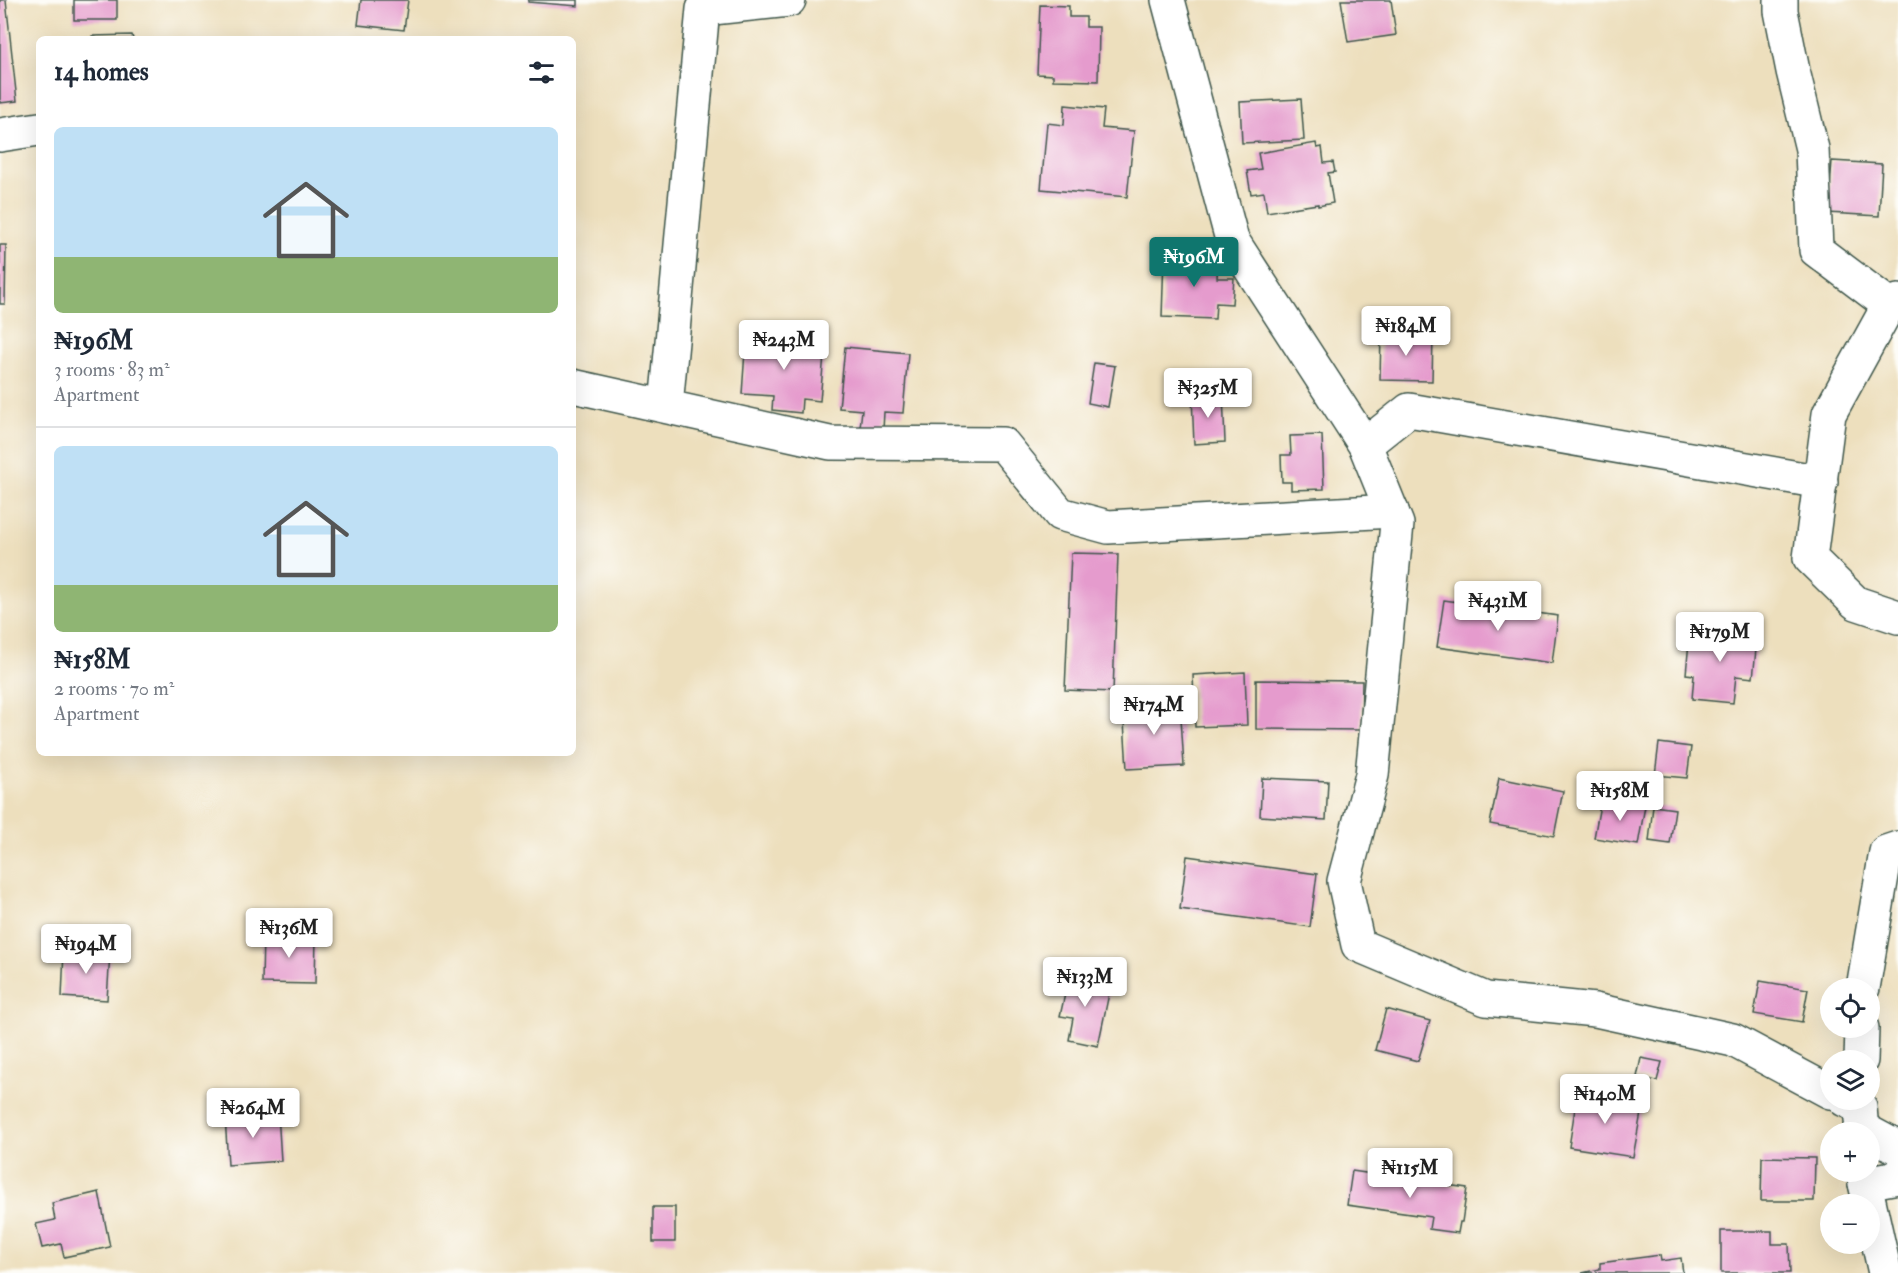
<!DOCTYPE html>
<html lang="en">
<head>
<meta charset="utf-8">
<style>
	body { margin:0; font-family:"IM FELL Double Pica",serif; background:#f6f6f7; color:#1f2937; height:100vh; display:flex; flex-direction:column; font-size:22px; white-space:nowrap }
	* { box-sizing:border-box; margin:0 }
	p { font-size:20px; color:#747a83 }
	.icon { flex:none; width:33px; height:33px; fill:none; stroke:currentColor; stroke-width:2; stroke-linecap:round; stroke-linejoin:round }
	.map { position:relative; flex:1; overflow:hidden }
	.drawer { position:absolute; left:36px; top:36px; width:540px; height:720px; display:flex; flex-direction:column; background:#fff; border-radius:9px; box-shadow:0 6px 24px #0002 }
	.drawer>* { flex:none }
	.buttons { position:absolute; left:1820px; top:978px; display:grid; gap:12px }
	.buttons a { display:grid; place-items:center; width:60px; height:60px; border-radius:50%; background:#fff; box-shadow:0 6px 24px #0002; font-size:30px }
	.price { position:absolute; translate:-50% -51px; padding:0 14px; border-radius:6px; background:#fff; color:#222; font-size:20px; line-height:39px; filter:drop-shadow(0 2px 3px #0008) }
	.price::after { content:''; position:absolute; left:50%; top:36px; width:18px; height:14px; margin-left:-9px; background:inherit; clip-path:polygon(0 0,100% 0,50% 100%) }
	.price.current { background:#0f766e; color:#fff }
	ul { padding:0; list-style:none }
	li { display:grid; align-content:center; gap:12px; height:318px; padding:0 18px }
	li+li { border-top:2px solid #e0e1e3 }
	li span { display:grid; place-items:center; height:186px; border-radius:9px; color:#555 }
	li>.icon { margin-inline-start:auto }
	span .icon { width:108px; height:108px; fill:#fffc; stroke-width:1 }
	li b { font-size:26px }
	h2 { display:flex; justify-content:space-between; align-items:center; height:72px; padding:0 18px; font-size:26px }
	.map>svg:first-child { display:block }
	.building { fill:#e59bcd }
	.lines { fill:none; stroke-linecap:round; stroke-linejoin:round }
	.street-casing { stroke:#3e5549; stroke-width:36 }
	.street { stroke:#fff; stroke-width:33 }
</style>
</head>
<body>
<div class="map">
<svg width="1898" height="1273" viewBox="0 0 1898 1273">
	<rect width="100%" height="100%" fill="#fdfcf7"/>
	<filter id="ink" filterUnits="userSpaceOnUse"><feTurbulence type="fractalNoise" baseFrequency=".0167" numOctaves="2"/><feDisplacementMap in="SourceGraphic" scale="12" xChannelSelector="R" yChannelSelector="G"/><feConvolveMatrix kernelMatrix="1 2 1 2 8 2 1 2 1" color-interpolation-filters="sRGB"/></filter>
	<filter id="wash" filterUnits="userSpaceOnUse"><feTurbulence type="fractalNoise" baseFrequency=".008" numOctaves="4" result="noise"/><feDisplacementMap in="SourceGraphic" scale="24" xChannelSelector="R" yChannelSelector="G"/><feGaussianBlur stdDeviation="1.35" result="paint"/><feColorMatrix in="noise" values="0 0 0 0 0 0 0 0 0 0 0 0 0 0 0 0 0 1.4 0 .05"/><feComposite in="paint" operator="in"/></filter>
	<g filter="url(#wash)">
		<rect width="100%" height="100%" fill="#eddfbd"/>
		<g id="blocks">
			<g class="building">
				<path d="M0,0H6L17,101L0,103Z"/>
				<rect x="74" y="0" width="43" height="20"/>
				<path d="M361,0H408L404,30L358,25Z"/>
				<path d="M528,0H578V6L528,2Z"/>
				<path d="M1341,0H1391L1396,35L1348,42Z"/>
				<path d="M1040,5L1069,6V17H1086V27H1099L1098,81L1053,80V75L1037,74Z"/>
				<path d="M132,35L133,39H92V36Z"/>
				<path d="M1301,99L1304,140L1242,143L1240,102Z"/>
				<path d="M1065,105L1104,109L1102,128L1134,131L1127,197L1041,189L1047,123L1064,125Z"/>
				<path d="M1316,143L1317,148L1322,147L1324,163L1333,162L1335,172L1328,173L1333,203L1318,206V204L1267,212L1264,192L1251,194L1247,171L1261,169L1258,153Z"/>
				<path d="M1832,161L1882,164L1879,216L1828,213Z"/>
				<path d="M0,245H6L5,304H0Z"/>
				<path d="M1164,256L1218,258L1217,278H1234L1232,304L1216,303L1215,319L1162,317Z"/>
				<path d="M1381,332L1433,334L1432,381L1380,380Z"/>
				<path d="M746,337L825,343L820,401L802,399L801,413L772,410L773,396L742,394Z"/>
				<path d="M845,347L908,353L903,413L884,412L883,430L860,428L862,410L839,408Z"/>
				<path d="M1094,363L1115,366L1108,407L1088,403Z"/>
				<path d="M1223,395L1225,442L1194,444L1192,396Z"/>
				<path d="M1322,435L1324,489L1291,490V482H1282L1281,455H1291L1290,436Z"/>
				<path d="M1071,553L1118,554L1113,692L1065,690Z"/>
				<path d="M1444,600L1558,616L1552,663L1437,647Z"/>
				<path d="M1700,626L1741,631V638L1757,640L1753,678L1736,676L1733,703L1692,699L1694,675L1686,674L1689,642L1697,643Z"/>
				<path d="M1245,672L1247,725L1195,727L1193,675Z"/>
				<path d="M1256,680L1362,681L1361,730L1256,729Z"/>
				<path d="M1180,702L1184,766L1127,769L1123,706Z"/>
				<path d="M1659,743L1691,747L1687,778L1655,775Z"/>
				<path d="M1262,778L1328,781L1326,820L1260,816Z"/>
				<path d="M1499,778L1563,791L1554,836L1490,824Z"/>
				<path d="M1601,799L1645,806L1638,845L1594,838Z"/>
				<path d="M1653,806L1675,809L1670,844L1649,841Z"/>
				<path d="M1187,856L1317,874L1310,927L1180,909Z"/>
				<path d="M263,934L316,936L315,984L262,983Z"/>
				<path d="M64,951L110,953L107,1000L62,997Z"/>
				<path d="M1062,975L1111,984L1098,1046L1069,1040L1073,1018L1060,1016L1065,994L1058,992Z"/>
				<path d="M1760,981L1808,989L1802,1022L1754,1014Z"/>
				<path d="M1386,1009L1430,1021L1418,1061L1375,1050Z"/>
				<path d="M1641,1058L1662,1062L1657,1081L1637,1077Z"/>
				<path d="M1597,1088L1625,1093L1622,1110L1641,1113L1633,1157L1569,1147L1576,1102L1594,1105Z"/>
				<path d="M278,1113L281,1161L228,1165L225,1116Z"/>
				<path d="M1762,1157L1815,1158L1814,1201H1761Z"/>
				<path d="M1352,1171L1467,1188L1462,1222H1460L1458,1233L1429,1229L1431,1217L1347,1205Z"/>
				<path d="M99,1192L110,1247L64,1257L61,1244L42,1248L36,1224L55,1220L52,1203Z"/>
				<rect x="653" y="1207" width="22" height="35"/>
				<path d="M1721,1231H1772V1244H1789L1790,1273H1721Z"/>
				<path d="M1660,1255L1661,1261L1681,1258L1683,1273H1582L1600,1269V1263Z"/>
			</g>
		</g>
	</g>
	<g filter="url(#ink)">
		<use href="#blocks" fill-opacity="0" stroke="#3e5549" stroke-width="1.5"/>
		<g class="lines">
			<g class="street-casing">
				<g id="street">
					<path d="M1168,0L1232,240L1365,445L1397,524L1372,775L1344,881L1358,945L1486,999L1595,1010L1733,1040L1830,1092"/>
					<path d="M1781,0V11L1793,71L1812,149L1816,250L1889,305"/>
					<path d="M0,135L39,129"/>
					<path d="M1898,301L1889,305L1829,414L1810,558L1856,603L1898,617"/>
					<path d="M573,386L830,443L1003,444L1060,514L1108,527L1392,511"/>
					<path d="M666,406L703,9L789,0"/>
					<path d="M1365,445L1409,410L1821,482"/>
					<path d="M1863,988L1886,852L1898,848"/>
					<path d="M1861,1060L1862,1028"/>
					<path d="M1845,1100L1860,1107L1862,1132"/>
					<path d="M1861,1128L1898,1148"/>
					<path d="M1864,1172L1865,1183L1885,1273"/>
					<path d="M1865,1183L1898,1177"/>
				</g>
			</g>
			<use href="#street" class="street"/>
		</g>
	</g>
</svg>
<div class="buttons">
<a><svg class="icon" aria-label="locate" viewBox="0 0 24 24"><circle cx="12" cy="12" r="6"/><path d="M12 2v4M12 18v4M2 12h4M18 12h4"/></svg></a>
<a><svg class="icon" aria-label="layers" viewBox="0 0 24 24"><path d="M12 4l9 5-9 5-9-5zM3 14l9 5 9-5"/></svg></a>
<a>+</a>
<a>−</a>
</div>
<b class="price current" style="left:1194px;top:288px">₦196M</b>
<b class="price" style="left:1406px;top:357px">₦184M</b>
<b class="price" style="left:784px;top:371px">₦243M</b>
<b class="price" style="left:1208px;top:419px">₦325M</b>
<b class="price" style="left:1498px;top:632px">₦431M</b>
<b class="price" style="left:1720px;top:663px">₦179M</b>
<b class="price" style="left:1154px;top:736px">₦174M</b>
<b class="price" style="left:1620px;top:822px">₦158M</b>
<b class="price" style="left:289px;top:959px">₦136M</b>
<b class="price" style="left:86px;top:975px">₦194M</b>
<b class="price" style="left:1085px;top:1008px">₦133M</b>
<b class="price" style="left:1605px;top:1125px">₦140M</b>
<b class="price" style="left:253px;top:1139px">₦264M</b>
<b class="price" style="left:1410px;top:1199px">₦115M</b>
<section class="drawer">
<h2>14 homes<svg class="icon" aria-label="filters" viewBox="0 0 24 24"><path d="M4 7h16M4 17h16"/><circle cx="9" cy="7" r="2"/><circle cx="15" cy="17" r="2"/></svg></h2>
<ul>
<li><span style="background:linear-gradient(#bfe0f5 70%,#8fb573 0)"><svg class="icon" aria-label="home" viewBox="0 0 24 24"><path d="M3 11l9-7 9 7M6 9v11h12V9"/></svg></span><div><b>₦196M</b><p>3 rooms · 83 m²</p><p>Apartment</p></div></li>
<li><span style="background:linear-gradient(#bfe0f5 75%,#8fb573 0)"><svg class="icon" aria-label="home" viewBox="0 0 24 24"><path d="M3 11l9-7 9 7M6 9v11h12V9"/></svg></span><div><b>₦158M</b><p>2 rooms · 70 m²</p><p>Apartment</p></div></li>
</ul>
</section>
</div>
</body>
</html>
